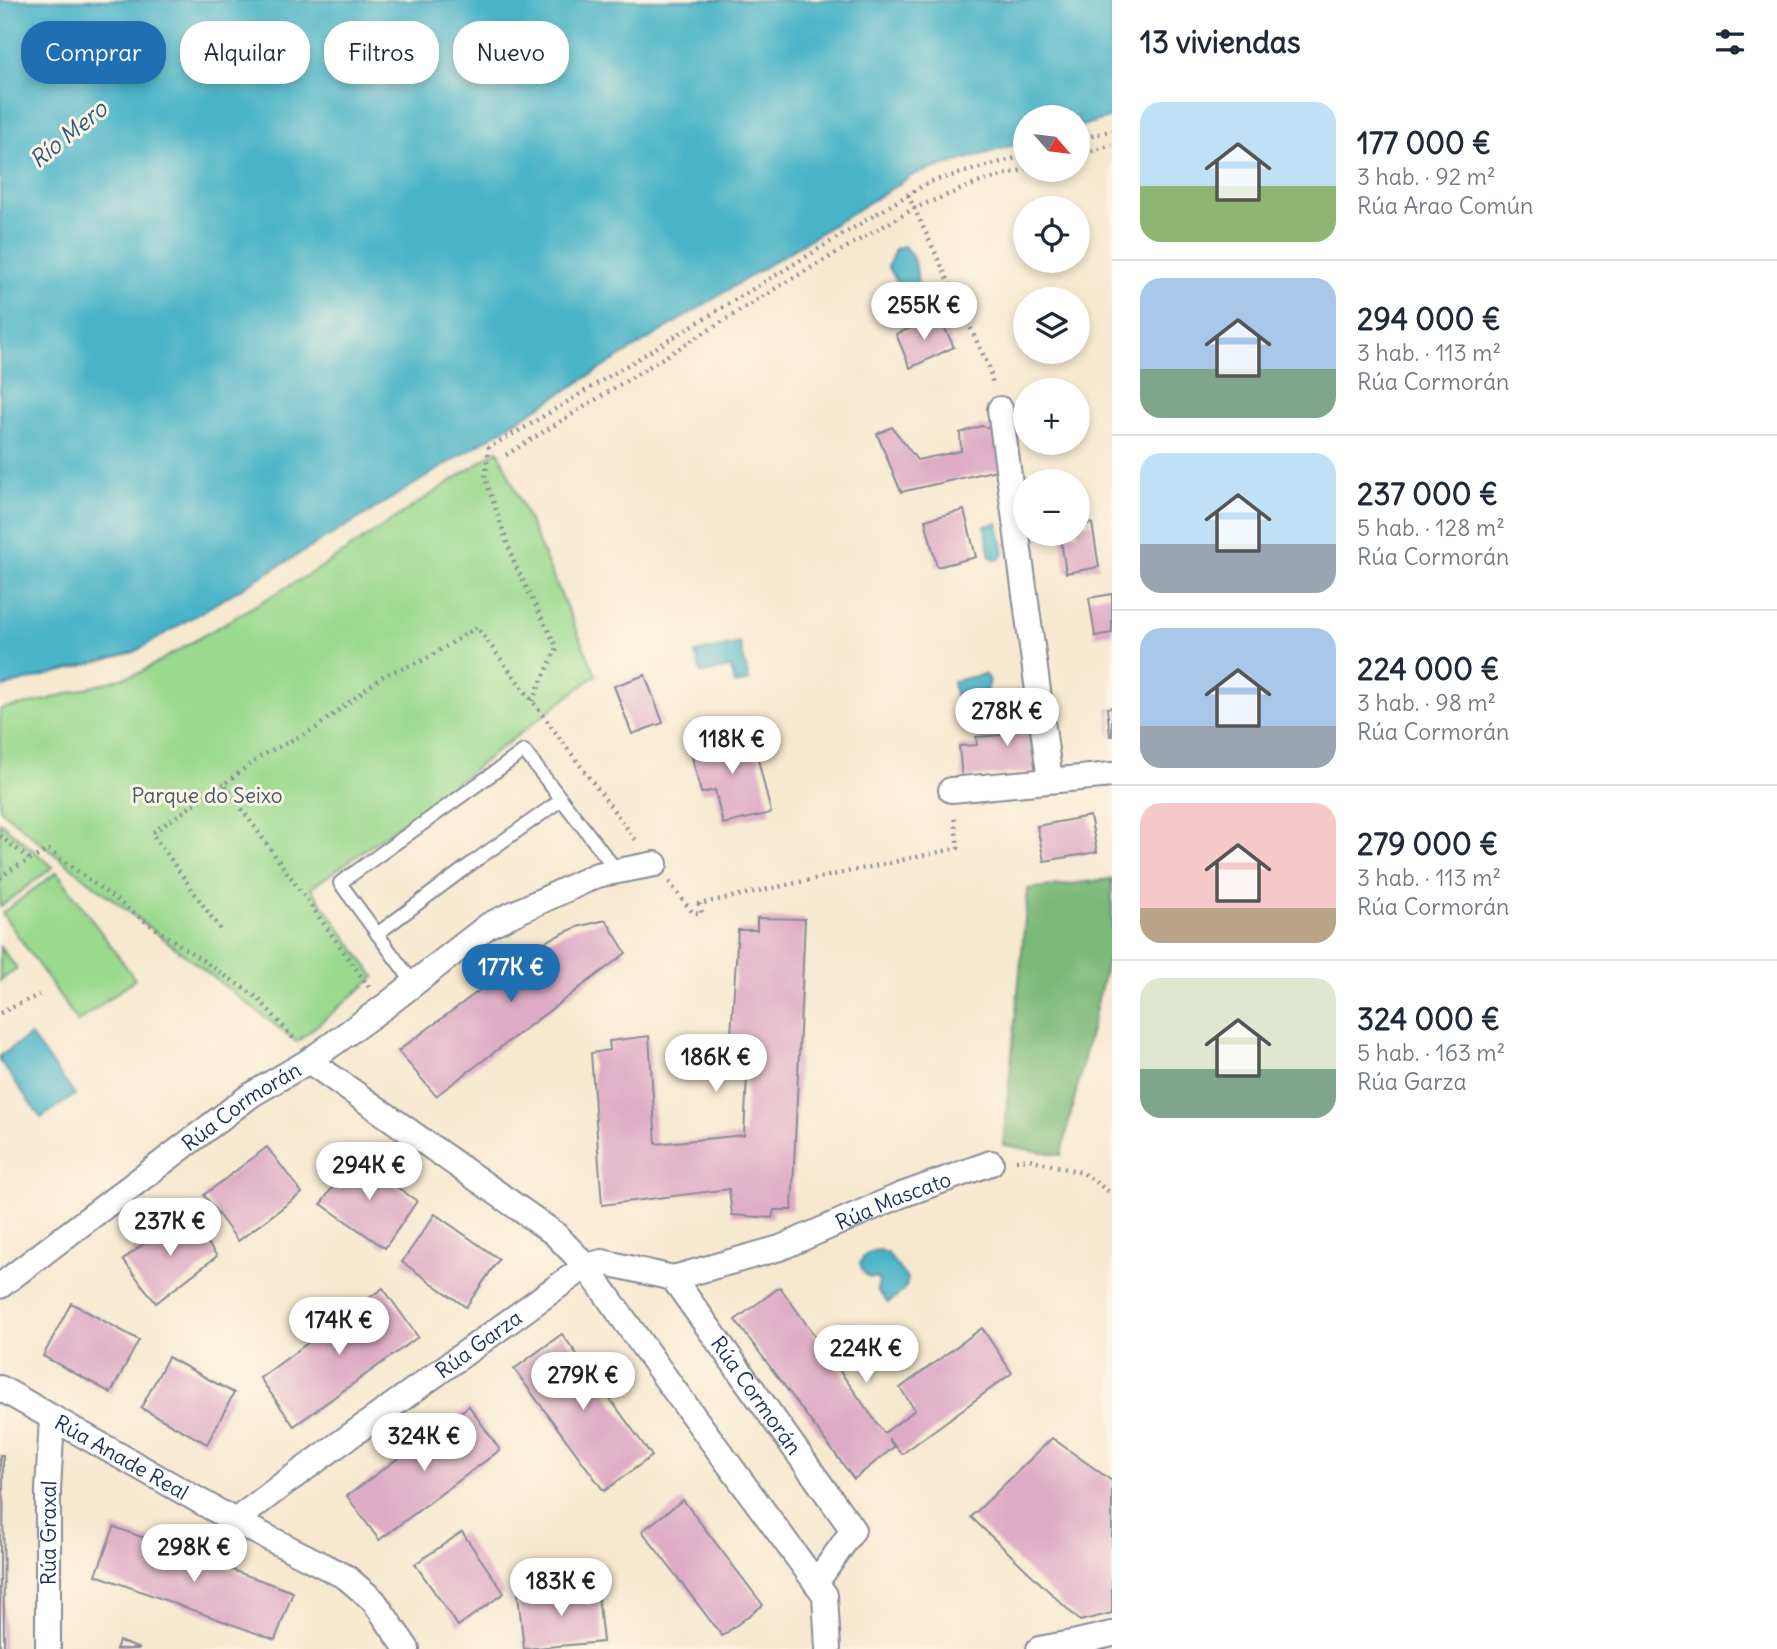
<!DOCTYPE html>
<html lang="es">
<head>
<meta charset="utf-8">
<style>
	body { margin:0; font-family:Delius,sans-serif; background:#f2f2f3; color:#1f2937; height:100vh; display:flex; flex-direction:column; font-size:26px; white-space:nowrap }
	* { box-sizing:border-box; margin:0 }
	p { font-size:23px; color:#747a83 }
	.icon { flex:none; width:38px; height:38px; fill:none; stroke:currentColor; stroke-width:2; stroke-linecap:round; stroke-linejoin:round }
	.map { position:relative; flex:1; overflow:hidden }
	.details { display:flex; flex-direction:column; background:#fff; width:665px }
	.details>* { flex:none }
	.top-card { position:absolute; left:21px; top:21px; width:665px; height:63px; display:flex; gap:14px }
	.needle { width:46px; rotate:118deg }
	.controls { position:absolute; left:1013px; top:105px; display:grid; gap:14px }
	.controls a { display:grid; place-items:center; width:77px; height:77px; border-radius:50%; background:#fff; box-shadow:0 4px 10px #0003; font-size:35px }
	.price { position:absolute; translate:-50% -60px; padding:0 16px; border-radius:24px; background:#fff; color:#222; font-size:23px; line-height:46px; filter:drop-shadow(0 2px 4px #0008) }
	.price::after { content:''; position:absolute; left:50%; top:42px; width:21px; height:16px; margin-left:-10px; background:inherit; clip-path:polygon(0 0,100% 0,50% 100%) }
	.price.current { background:#1f6fb2; color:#fff }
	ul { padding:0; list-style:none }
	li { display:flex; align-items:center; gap:21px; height:175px; padding:0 28px }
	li+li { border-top:2px solid #e0e1e3 }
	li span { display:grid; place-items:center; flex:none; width:196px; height:140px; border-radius:21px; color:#555 }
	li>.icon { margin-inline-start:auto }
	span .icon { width:84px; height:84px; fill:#fffc; stroke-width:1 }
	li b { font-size:30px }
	h2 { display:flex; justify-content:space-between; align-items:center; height:84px; padding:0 28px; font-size:30px }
	.chip { padding:0 24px; border-radius:28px; background:#fff; box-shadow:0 4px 10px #0003; font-size:24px; line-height:63px }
	.chip.current { background:#1f6fb2; color:#fff }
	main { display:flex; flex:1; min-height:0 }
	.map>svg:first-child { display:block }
	.green { fill:#9ad98e; stroke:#5a8476; stroke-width:2 }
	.forest { fill:#7bb979; stroke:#4b746c; stroke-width:2 }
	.water { fill:#49b4c7; stroke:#327292; stroke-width:2 }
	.building { fill:#deabc5 }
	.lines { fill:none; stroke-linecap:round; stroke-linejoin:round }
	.lane-casing { stroke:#898c97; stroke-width:16 }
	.street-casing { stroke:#898c97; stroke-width:28 }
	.path { stroke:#898c97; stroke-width:4.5; stroke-dasharray:2 5; stroke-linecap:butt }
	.lane { stroke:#fff; stroke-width:12 }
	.street { stroke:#fff; stroke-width:24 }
	.labels { text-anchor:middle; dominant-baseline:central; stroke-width:6; stroke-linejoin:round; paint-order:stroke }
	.park-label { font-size:21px; fill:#3b5a6a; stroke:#fcf5e5 }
	.street-label { font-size:21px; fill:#1b2f5e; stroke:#fcf5e5 }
	.water-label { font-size:23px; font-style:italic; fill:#29577e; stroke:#fcf5e5 }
</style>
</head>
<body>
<main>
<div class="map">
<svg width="1112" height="1649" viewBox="0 0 1112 1649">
	<rect width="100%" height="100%" fill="#fcf5e5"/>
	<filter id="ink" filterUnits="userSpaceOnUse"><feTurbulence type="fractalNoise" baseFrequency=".0143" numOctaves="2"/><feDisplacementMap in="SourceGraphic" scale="14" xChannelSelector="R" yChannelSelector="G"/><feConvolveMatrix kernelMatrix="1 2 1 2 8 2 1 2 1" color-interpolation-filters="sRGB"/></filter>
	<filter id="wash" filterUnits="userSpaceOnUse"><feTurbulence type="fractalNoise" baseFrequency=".00686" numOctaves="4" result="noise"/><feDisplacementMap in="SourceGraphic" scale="28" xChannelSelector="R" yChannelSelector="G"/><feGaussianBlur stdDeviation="1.57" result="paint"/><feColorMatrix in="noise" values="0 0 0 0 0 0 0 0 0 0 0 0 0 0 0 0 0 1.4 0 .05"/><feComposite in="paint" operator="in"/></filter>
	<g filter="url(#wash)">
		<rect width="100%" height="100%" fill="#f7e9d0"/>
		<g class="green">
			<path d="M498,450L596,675L414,815L311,888L375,977L297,1042L49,850L0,809V709L39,702L139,673L323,566Z"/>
			<path d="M0,822L53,867L0,907Z"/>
			<path d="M57,872L135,979L78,1022L2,913Z"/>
			<path d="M0,947L17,968L0,981Z"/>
		</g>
		<path class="forest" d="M1112,879V941L1061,1155L1003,1145L1028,889Z"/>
		<g class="water">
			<path d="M0,0H1112V117L1078,127V117H1026L1025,142L915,174L360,518L134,652L0,688Z"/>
			<path d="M904,246C920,265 915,270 919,291L913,295C900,289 895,279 888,266L895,249Z"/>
			<path d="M998,523L1004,554L998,560L990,557L985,526Z"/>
			<path d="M740,643L749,681L735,684L731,668L701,673L695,653Z"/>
			<path d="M984,674L990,680L987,691L955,696L953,681Z"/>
			<path d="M30,1035L75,1095L41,1118L0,1061V1056Z"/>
			<path d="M880,1250L887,1253L907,1279C909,1290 895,1297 888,1303L877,1290L879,1281L875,1277L869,1278L863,1272L860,1263C865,1254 869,1251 880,1250Z"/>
		</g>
		<g id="blocks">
			<g class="building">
				<path d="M939,317L954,347L910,368L896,334Z"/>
				<path d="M981,426L995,429L1001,469L901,492L877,434L892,427L917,460L961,451L960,433Z"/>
				<path d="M964,510L976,557L937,567L925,520Z"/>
				<path d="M1092,523L1099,567L1066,573L1060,534H1078V526Z"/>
				<path d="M1112,594V633L1095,636L1089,598Z"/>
				<path d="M645,675L663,723L632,734L614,686Z"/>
				<path d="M1112,707V736H1110L1107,708Z"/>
				<path d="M1038,708L1044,771L962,778L959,746L977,745L976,737L1002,735L1000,711Z"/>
				<path d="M751,730L771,813L723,824L715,790L701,793L689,745Z"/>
				<path d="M1090,816L1097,852L1044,861L1037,826Z"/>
				<path d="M757,918L805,919L792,1210H774L772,1218L732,1215L729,1189L602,1205L591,1053L610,1050L609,1041L649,1036L656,1144L744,1135L749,1036L731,1035L738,930H757Z"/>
				<path d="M606,920L626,953L436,1096L398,1051L546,941L577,927Z"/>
				<path d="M267,1147L302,1193L238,1241L204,1195Z"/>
				<path d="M353,1157L417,1201L385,1248L321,1204Z"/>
				<path d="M184,1212L217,1256L156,1303L123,1260Z"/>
				<path d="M435,1214L499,1259L466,1307L402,1262Z"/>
				<path d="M780,1287L884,1433L915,1410L900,1388L982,1328L1012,1373L902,1454L888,1438L894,1447L854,1479L735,1320Z"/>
				<path d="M383,1288L418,1337L294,1426L260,1378Z"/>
				<path d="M71,1303L139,1340L111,1393L43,1356Z"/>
				<path d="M562,1334L652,1456L604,1491L514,1369Z"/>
				<path d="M168,1357L234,1393L207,1444L141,1408Z"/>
				<path d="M469,1406L500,1450L379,1540L347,1496Z"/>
				<path d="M1052,1438L1112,1481V1613L1080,1621L971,1517Z"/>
				<path d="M0,1455H3L4,1649H0Z"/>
				<path d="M683,1500L763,1605L722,1636L642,1531Z"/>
				<path d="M114,1527L293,1592L275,1640L96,1575Z"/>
				<path d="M462,1532L504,1593L458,1626L415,1564Z"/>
				<path d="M597,1586L603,1642L524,1649L518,1594Z"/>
				<path d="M119,1641L140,1649H116Z"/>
			</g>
		</g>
	</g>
	<g filter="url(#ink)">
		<use href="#blocks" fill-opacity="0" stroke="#898c97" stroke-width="2"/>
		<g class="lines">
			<g class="lane-casing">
				<g id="lane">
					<path d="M377,934L472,863L561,800"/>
					<path d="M414,984L340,883L524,751L617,871"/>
				</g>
			</g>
			<g class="street-casing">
				<g id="street">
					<path d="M1000,409L1050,780"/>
					<path d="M951,790L1112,775"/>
					<path d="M309,1061L554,1233L586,1266L672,1387L825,1595L828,1649"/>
					<path id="s1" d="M673,1278L780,1248L899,1196L991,1163"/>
					<path id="s2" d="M0,1286L251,1095L309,1061L384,1007L489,925L597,875L655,864"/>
					<path id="s3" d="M0,1388L235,1521L346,1577L374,1601L407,1649"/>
					<path id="s4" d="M235,1521L282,1485L586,1266L602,1262L673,1278L853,1530L816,1583"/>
					<path id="s5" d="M48,1649V1490L52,1418"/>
					<path d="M1039,1649L1077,1642L1112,1634"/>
				</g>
			</g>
			<g class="path">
				<path d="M1078,140L1112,130"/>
				<path d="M1078,155L1112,145"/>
				<path d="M908,195L989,367L993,384"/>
				<path d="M506,455L788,281L915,208L977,183L1026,169"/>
				<path d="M532,701L557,648L515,565L485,478L489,447L524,428L929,182L1026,155"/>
				<path d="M0,836L30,859"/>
				<path d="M0,878L10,870L49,850L146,922L258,998L295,1040"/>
				<path d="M669,882L693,913H702L699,904L958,848L954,815"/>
				<path d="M220,929L152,833L224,784"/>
				<path d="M369,987L224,784L261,756L316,728L383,676L426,659L477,627L638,843"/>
				<path d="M0,1013L39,995"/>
				<path d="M1016,1160L1029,1159L1083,1173L1112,1194"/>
			</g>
			<use href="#lane" class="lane"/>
			<use href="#street" class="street"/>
		</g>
	</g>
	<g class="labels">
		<g class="park-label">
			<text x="207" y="795">Parque do Seixo</text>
		</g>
		<g class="street-label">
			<text stroke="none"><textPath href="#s2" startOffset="301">Rúa Cormorán</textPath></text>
			<text stroke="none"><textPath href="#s1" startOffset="234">Rúa Mascato</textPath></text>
			<text stroke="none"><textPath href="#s4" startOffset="301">Rúa Garza</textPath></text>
			<text stroke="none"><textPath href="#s4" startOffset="667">Rúa Cormorán</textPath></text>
			<text stroke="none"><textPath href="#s3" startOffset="140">Rúa Anade Real</textPath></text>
			<text stroke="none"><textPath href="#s5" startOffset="116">Rúa Graxal</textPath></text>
		</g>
		<g class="water-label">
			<text transform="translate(68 134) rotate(-39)">Río Mero</text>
		</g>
	</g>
</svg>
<div class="controls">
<a><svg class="needle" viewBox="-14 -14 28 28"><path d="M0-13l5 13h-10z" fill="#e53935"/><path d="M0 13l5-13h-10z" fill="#747a83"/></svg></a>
<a><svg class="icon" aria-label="locate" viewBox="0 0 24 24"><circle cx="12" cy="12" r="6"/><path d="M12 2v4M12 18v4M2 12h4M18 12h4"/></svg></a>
<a><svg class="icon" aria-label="layers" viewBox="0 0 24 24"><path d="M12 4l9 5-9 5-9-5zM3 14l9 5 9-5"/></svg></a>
<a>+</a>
<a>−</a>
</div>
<b class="price" style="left:924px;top:342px">255K €</b>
<b class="price" style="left:1007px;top:748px">278K €</b>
<b class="price" style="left:732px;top:776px">118K €</b>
<b class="price current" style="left:511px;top:1004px">177K €</b>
<b class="price" style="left:716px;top:1094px">186K €</b>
<b class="price" style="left:369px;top:1202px">294K €</b>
<b class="price" style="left:170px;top:1258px">237K €</b>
<b class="price" style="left:339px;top:1357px">174K €</b>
<b class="price" style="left:866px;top:1385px">224K €</b>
<b class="price" style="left:583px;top:1412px">279K €</b>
<b class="price" style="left:424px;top:1473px">324K €</b>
<b class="price" style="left:194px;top:1584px">298K €</b>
<b class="price" style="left:561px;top:1618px">183K €</b>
<div class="top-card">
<a class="chip current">Comprar</a>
<a class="chip">Alquilar</a>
<a class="chip">Filtros</a>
<a class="chip">Nuevo</a>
</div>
</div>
<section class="details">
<h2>13 viviendas<svg class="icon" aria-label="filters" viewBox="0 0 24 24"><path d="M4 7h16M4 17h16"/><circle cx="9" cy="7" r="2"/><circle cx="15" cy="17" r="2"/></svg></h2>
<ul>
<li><span style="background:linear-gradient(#bfe0f5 60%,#8fb573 0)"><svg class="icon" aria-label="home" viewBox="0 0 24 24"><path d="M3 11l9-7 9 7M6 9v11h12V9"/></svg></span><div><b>177 000 €</b><p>3 hab. · 92 m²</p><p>Rúa Arao Común</p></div></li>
<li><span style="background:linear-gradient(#a9c7e8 65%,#7fa58c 0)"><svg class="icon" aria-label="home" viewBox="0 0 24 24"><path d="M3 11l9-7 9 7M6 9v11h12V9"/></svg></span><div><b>294 000 €</b><p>3 hab. · 113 m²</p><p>Rúa Cormorán</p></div></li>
<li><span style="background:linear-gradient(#bfe0f5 65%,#9aa5b1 0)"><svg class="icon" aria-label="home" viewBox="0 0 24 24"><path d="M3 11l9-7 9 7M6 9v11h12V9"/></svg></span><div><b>237 000 €</b><p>5 hab. · 128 m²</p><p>Rúa Cormorán</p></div></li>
<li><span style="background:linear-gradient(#a9c7e8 70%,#9aa5b1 0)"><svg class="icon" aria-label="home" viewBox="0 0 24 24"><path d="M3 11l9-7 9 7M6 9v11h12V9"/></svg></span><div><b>224 000 €</b><p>3 hab. · 98 m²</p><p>Rúa Cormorán</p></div></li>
<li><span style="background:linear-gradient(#f6c9c9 75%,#b9a48a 0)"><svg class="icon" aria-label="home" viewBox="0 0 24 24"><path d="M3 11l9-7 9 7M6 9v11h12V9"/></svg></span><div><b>279 000 €</b><p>3 hab. · 113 m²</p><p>Rúa Cormorán</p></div></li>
<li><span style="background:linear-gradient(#dfe7d0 65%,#7fa58c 0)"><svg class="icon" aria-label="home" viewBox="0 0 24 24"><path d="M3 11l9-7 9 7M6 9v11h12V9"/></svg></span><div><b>324 000 €</b><p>5 hab. · 163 m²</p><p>Rúa Garza</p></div></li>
</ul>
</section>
</main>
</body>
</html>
